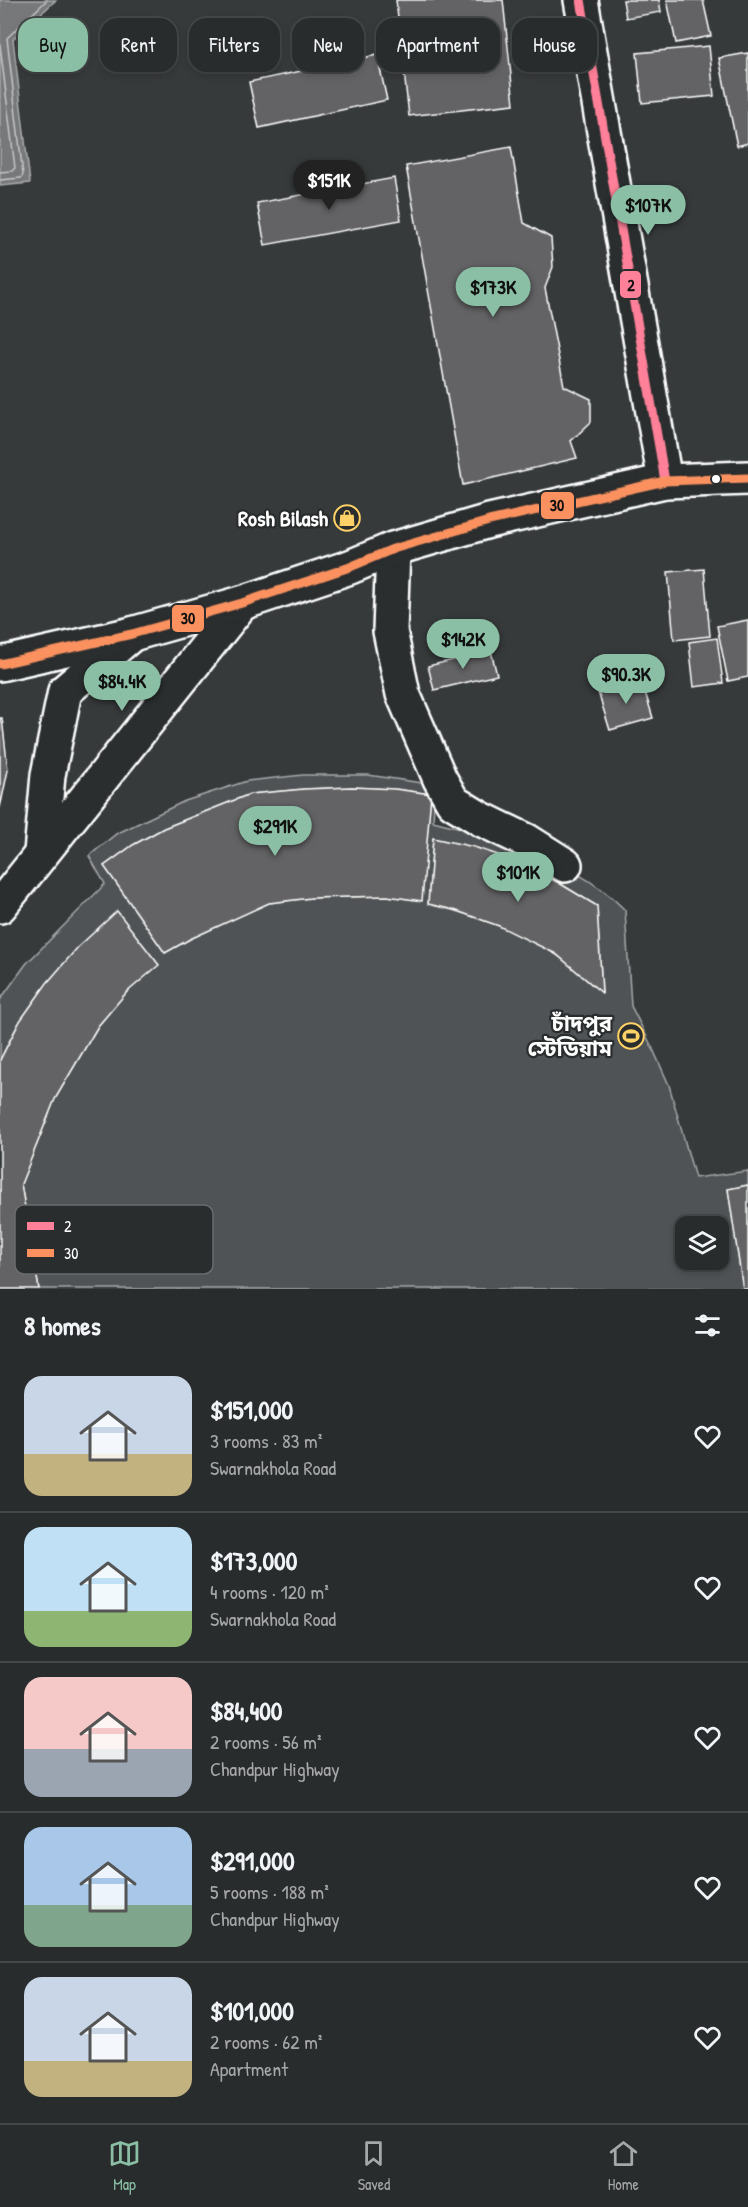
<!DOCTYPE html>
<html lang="en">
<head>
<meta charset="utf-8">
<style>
	body { margin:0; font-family:"Patrick Hand","Noto Sans Bengali",sans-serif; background:#313434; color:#f1f3f6; height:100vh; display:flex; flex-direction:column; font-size:22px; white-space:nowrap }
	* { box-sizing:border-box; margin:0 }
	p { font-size:20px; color:#a5a7a9 }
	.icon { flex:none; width:33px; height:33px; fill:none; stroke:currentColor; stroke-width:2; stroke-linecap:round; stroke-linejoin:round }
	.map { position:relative; height:1289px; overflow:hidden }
	.sheet { display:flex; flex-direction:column; background:#292c2c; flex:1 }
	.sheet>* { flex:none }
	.guide { position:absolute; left:18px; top:18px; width:712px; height:54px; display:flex; gap:12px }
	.controls { position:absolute; left:675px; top:1216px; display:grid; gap:12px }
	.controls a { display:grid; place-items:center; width:54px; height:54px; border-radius:12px; background:#292c2c; box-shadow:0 3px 9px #0003,0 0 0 2px #454848; font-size:30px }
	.price { position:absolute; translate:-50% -51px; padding:0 14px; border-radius:21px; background:#8abfa5; color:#111; font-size:20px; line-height:39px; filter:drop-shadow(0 2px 3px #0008) }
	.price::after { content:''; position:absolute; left:50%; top:36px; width:18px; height:14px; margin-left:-9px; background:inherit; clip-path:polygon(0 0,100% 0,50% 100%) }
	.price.active { background:#222; color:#fff }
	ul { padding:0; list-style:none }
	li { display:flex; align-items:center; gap:18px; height:150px; padding:0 24px }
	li+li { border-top:2px solid #454848 }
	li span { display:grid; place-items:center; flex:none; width:168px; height:120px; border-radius:18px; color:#555 }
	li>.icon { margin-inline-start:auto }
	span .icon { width:72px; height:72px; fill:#fffc; stroke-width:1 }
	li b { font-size:26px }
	h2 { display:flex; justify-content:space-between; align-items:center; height:72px; padding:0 24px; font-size:26px }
	.chip { padding:0 21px; border-radius:18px; background:#292c2c; box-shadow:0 3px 9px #0003,0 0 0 2px #454848; font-size:21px; line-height:54px }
	.chip.active { background:#8abfa5; color:#111 }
	.tabs { display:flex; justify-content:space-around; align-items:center; height:84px; border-top:2px solid #454848; background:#292c2c; font-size:16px; color:#a5a7a9 }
	.tabs a { display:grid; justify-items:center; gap:3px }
	.tabs .active { color:#8abfa5 }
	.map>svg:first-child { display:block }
	.green { fill:#505354; stroke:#a8a9aa; stroke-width:1.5; fill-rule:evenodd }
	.water { fill:#767879; stroke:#adaeaf; stroke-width:1.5 }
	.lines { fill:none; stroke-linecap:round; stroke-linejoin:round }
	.shore { stroke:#c8c9c9; stroke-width:1.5 }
	.building { fill:#636465; stroke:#fff; stroke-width:1.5 }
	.minor-casing { stroke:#fff; stroke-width:38 }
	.major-casing { stroke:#fff; stroke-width:38 }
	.minor { stroke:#2a2d2e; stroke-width:33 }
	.major { stroke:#2a2d2e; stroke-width:33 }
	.bus-1-casing { stroke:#2a2d2e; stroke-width:14 }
	.bus-2-casing { stroke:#2a2d2e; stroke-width:14 }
	.bus-1 { stroke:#ff8098; stroke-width:9 }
	.bus-2 { stroke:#fa915f; stroke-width:9 }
	.bus-dot { fill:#fff; stroke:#2a2d2e; stroke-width:2 }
	.labels { text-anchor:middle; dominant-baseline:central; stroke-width:4.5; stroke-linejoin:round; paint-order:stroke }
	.poi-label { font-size:22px; font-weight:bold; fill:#fff; stroke:#2a2d2e; text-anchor:end }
	.key { fill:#2a2d2e; stroke:#6a6c6d; stroke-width:1.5 }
	.key-label { font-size:16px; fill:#fff }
	.line-badge { stroke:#2a2d2e; stroke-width:2 }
	.pale-badge-label { font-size:16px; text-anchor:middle; font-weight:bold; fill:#111 }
</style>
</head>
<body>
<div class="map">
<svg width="748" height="1289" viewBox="0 0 748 1289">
	<rect width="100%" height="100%" fill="#373a3b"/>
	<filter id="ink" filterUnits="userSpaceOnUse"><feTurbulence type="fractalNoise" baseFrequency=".0167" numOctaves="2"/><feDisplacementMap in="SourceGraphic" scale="12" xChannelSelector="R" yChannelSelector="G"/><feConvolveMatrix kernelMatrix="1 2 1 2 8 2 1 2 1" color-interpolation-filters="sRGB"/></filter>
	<g filter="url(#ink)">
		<path class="green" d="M303,775H368L435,785L433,821C496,836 580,863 625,910L631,1006L652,1047L669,1085L695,1178L748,1171V1185L728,1189L743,1289H39L21,1184L55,1099L98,1026L126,993L117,912C81,944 49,978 22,1019C13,1031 7,1046 0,1060V1000L26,964L105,884L89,856L116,834L185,801L247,781ZM352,787L395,789L431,794L421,901L387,896L311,898L269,903L190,939L165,953L104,866L133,845L164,828L250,794L304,789ZM433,839L516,861L559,883L597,906L602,992C585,981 572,964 555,954C516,930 472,914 428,904ZM686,1227H718V1260H686Z"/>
		<path class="water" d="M0,0H56L13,39L30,183L0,186Z"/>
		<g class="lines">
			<g class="shore">
				<path d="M0,45L15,168L12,171L0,172"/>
				<path d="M0,180L21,178L23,175L7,38L47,0"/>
			</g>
		</g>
		<g class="building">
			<path d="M396,0H503L514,104L409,116Z"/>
			<path d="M623,0H659L661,12L626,18Z"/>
			<path d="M667,0H703L711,36L676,43Z"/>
			<path d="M709,46L714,96L642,103L637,53Z"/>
			<path d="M748,53V143L737,146L719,58Z"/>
			<path d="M377,55L387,100L259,128L249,82Z"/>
			<path d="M511,147L524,223L551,238L553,267L545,288L564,386L591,399V422L571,441L577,458L463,485L406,166Z"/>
			<path d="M394,178L401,220L265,245L257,203Z"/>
			<path d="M704,569L710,636L674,640L668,572Z"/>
			<path d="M748,620V677L728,681L717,626Z"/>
			<path d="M717,638L723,683L694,687L689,642Z"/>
			<path d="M491,651L497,675L434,690L428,666Z"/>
			<path d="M641,679L653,718L610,730L598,692Z"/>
			<path d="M0,718H2L8,770L0,808Z"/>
			<path d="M352,787L395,789L431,794L422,901L387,896L311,898L269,903L190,939L165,953L104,866L133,845L164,828L250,794L304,789Z"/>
			<path d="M433,838L474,847L516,861L559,883L597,906L602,993L556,954L499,926L454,910L428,904Z"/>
			<path d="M117,911L159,965L126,993L98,1026L55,1099L21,1184L39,1289H0V1060L20,1021L47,983L78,947Z"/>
			<path d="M748,1185V1289H743L728,1189Z"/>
		</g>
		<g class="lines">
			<g class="minor-casing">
				<g id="minor">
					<path d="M581,0L665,481"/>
					<path d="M393,549L390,631L403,694L440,779L453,802L481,819L527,841L565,865"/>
					<path d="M41,853L48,775L65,691L132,634"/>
					<path d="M0,906L242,603"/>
				</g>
			</g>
			<g class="major-casing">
				<path id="major" d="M0,664L132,634L242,603L350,567L393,549L489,521L665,481L748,478"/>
			</g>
			<use href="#minor" class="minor"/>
			<use href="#major" class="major"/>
			<g class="bus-1-casing">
				<path id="bus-1" d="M581,0L665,481"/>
			</g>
			<g class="bus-2-casing">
				<path id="bus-2" d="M0,664L132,634L242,603L350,567L393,549L489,521L665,481L748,478"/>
			</g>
			<use href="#bus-1" class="bus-1"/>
			<use href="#bus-2" class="bus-2"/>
		</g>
	</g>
	<defs>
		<g id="shop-ring" transform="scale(1.35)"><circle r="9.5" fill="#2a2d2e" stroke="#ffd166" stroke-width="1.5"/><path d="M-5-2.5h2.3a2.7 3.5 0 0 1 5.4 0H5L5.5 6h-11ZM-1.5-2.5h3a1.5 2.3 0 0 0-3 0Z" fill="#ffd166"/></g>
		<g id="stadium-ring" transform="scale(1.35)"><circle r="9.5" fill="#2a2d2e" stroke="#ffd166" stroke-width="1.5"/><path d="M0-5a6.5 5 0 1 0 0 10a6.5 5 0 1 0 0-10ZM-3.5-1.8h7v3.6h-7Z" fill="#ffd166"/></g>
	</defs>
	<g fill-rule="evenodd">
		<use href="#shop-ring" x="347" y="518"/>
		<use href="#stadium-ring" x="631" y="1036"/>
	</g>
	<circle class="bus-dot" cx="716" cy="479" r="5"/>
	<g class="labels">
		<g class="poi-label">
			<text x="328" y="518">Rosh Bilash</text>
			<text x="612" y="1023">চাঁদপুর<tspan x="612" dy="25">স্টেডিয়াম</tspan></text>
		</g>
	</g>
	<rect x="15" y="1205" width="198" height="69" rx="9" class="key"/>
	<rect x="27" y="1222" width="27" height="8" fill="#ff8098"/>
	<rect x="27" y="1249" width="27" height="8" fill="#fa915f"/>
	<g class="key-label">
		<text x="64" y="1232">2</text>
		<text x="64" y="1259">30</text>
	</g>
	<g class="line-badge">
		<rect x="619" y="270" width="23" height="29" rx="6" fill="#ff8098"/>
		<rect x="540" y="491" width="35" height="29" rx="6" fill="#fa915f"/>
		<rect x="171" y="604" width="34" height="29" rx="6" fill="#fa915f"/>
	</g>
	<g class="pale-badge-label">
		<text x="631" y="291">2</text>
		<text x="557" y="511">30</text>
		<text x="188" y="624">30</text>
	</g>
</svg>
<div class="controls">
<a><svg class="icon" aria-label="layers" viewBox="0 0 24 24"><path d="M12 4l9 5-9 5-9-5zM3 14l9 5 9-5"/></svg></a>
</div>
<b class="price active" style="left:329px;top:211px">$151K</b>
<b class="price" style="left:648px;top:236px">$107K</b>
<b class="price" style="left:493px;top:318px">$173K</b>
<b class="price" style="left:463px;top:670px">$142K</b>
<b class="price" style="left:626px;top:705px">$90.3K</b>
<b class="price" style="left:122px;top:712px">$84.4K</b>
<b class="price" style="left:275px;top:857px">$291K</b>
<b class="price" style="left:518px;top:903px">$101K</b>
<div class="guide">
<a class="chip active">Buy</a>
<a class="chip">Rent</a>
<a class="chip">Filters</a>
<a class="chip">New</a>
<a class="chip">Apartment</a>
<a class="chip">House</a>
</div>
</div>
<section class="sheet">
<h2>8 homes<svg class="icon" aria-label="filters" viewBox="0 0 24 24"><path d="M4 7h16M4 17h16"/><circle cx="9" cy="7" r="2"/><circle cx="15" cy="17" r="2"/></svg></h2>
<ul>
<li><span style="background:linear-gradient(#c9d6e8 65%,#c2b280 0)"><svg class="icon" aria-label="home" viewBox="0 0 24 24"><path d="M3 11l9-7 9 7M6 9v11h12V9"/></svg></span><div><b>$151,000</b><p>3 rooms · 83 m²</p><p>Swarnakhola Road</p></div><svg class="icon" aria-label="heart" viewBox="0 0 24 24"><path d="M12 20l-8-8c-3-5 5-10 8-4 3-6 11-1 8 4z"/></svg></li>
<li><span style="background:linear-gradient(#bfe0f5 70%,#8fb573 0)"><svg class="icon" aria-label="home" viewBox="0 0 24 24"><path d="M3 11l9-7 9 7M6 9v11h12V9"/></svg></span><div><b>$173,000</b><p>4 rooms · 120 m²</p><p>Swarnakhola Road</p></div><svg class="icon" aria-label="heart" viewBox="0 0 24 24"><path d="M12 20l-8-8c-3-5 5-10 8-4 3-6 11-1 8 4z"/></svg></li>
<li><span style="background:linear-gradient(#f6c9c9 60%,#9aa5b1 0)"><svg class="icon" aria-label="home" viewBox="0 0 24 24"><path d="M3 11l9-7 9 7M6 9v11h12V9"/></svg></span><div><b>$84,400</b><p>2 rooms · 56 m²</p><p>Chandpur Highway</p></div><svg class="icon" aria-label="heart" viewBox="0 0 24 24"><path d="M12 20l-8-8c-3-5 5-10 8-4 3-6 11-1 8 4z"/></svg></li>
<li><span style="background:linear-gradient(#a9c7e8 65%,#7fa58c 0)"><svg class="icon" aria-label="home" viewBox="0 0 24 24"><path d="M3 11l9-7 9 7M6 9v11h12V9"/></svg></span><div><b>$291,000</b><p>5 rooms · 188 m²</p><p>Chandpur Highway</p></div><svg class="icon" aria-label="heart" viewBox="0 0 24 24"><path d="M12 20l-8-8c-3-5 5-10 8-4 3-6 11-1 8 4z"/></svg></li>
<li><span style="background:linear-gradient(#c9d6e8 70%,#c2b280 0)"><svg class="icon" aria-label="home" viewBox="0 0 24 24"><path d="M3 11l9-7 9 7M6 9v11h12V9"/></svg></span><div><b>$101,000</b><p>2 rooms · 62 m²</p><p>Apartment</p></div><svg class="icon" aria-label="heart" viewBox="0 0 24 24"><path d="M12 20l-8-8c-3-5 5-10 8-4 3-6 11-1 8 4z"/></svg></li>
</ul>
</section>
<nav class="tabs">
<a class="active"><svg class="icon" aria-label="map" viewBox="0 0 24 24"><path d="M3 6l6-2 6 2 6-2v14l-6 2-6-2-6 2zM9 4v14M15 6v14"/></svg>Map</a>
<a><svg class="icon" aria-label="saved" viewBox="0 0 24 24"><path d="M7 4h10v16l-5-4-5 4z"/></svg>Saved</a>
<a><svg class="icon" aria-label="home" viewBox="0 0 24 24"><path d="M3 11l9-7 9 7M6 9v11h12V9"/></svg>Home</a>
</nav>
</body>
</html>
